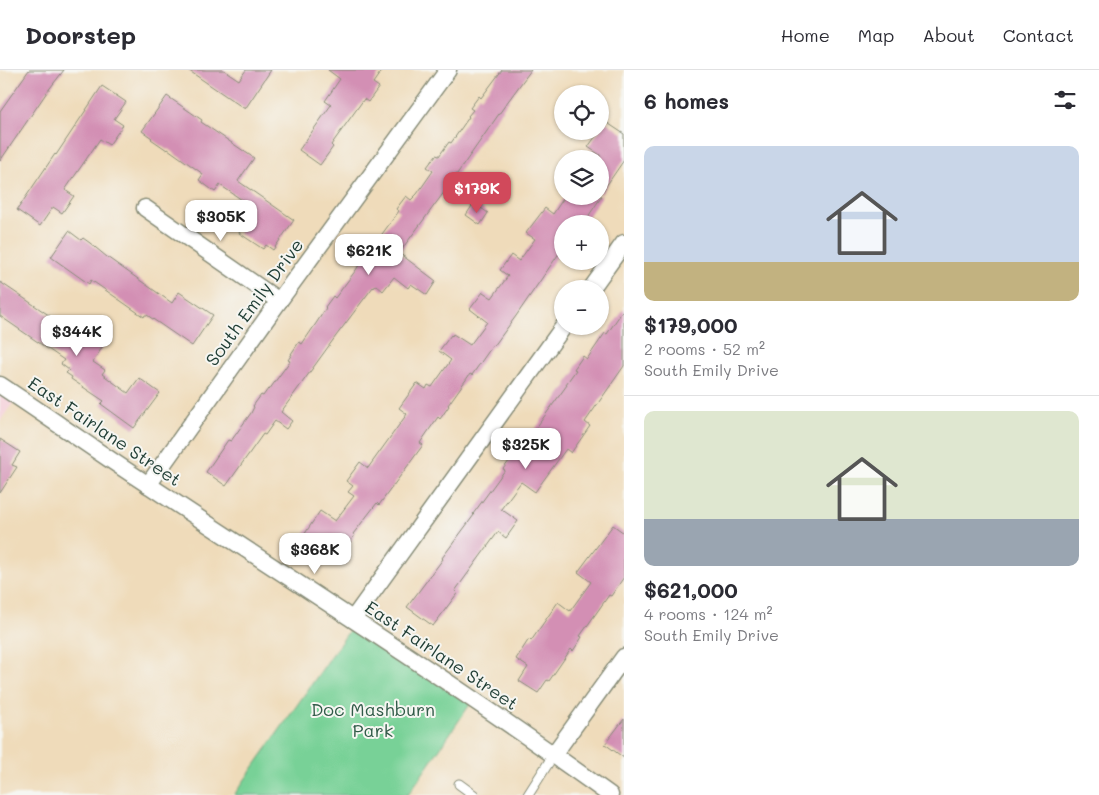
<!DOCTYPE html>
<html lang="en">
<head>
<meta charset="utf-8">
<style>
	body { margin:0; font-family:Mali,sans-serif; background:#f7f7f7; color:#2b2b33; height:100vh; display:flex; flex-direction:column; font-size:19px; white-space:nowrap }
	* { box-sizing:border-box; margin:0 }
	p { font-size:16px; color:#7c7c81 }
	.icon { flex:none; width:28px; height:28px; fill:none; stroke:currentColor; stroke-width:2; stroke-linecap:round; stroke-linejoin:round }
	.map { position:relative; flex:1; overflow:hidden }
	.panel { display:flex; flex-direction:column; background:#fff; width:475px }
	.panel>* { flex:none }
	.tools { position:absolute; left:554px; top:15px; display:grid; gap:10px }
	.tools a { display:grid; place-items:center; width:55px; height:55px; border-radius:50%; background:#fff; box-shadow:0 1px 4px #0004; font-size:25px }
	.price { position:absolute; translate:-50% -42px; padding:0 11px; border-radius:10px; background:#fff; color:#222; font-size:16px; line-height:32px; filter:drop-shadow(0 1px 2px #0008) }
	.price::after { content:''; position:absolute; left:50%; top:30px; width:15px; height:11px; margin-left:-8px; background:inherit; clip-path:polygon(0 0,100% 0,50% 100%) }
	.price.selected { background:#d1495b; color:#fff }
	ul { padding:0; list-style:none }
	li { display:grid; align-content:center; gap:10px; height:265px; padding:0 20px }
	li+li { border-top:1px solid #e1e1e2 }
	li span { display:grid; place-items:center; height:155px; border-radius:10px; color:#555 }
	li>.icon { margin-inline-start:auto }
	span .icon { width:90px; height:90px; fill:#fffc; stroke-width:1 }
	li b { font-size:21px }
	h2 { display:flex; justify-content:space-between; align-items:center; height:60px; padding:0 20px; font-size:21px }
	header { display:flex; align-items:center; gap:30px; box-sizing:border-box; height:70px; padding:0 25px; background:#fff; border-bottom:1px solid #e1e1e2 }
	header strong { font-size:24px }
	nav { display:flex; gap:28px; margin-inline-start:auto; font-size:18px }
	main { display:flex; flex:1; min-height:0 }
	.map>svg:first-child { display:block }
	.built { fill:#f5cfd9 }
	.green { fill:#78d197; stroke:#4c8766 }
	.building { fill:#d38fb4 }
	.lines { fill:none; stroke-linecap:round; stroke-linejoin:round }
	.service-casing { stroke:#878c77; stroke-width:11 }
	.minor-casing { stroke:#878c77; stroke-width:19 }
	.service { stroke:#fff; stroke-width:9 }
	.minor { stroke:#fff; stroke-width:16 }
	.labels { text-anchor:middle; dominant-baseline:central; stroke-width:4; stroke-linejoin:round; paint-order:stroke }
	.street-label { font-size:18px; fill:#1f3d34; stroke:#f6f6f2 }
	.park-label { font-size:18px; fill:#315b48; stroke:#f6f6f2 }
</style>
</head>
<body>
<header>
<strong>Doorstep</strong>
<nav><a>Home</a><a>Map</a><a>About</a><a>Contact</a></nav>
</header>
<main>
<div class="map">
<svg width="624" height="725" viewBox="0 0 624 725">
	<rect width="100%" height="100%" fill="#f6f6f2"/>
	<filter id="ink" filterUnits="userSpaceOnUse"><feTurbulence type="fractalNoise" baseFrequency=".02" numOctaves="2"/><feDisplacementMap in="SourceGraphic" scale="10" xChannelSelector="R" yChannelSelector="G"/><feConvolveMatrix kernelMatrix="1 2 1 2 8 2 1 2 1" color-interpolation-filters="sRGB"/></filter>
	<filter id="wash" filterUnits="userSpaceOnUse"><feTurbulence type="fractalNoise" baseFrequency=".0096" numOctaves="4" result="noise"/><feDisplacementMap in="SourceGraphic" scale="20" xChannelSelector="R" yChannelSelector="G"/><feGaussianBlur stdDeviation="1.12" result="paint"/><feColorMatrix in="noise" values="0 0 0 0 0 0 0 0 0 0 0 0 0 0 0 0 0 1.4 0 .05"/><feComposite in="paint" operator="in"/></filter>
	<g filter="url(#wash)">
		<rect width="100%" height="100%" fill="#efdbba"/>
		<path class="built" d="M0,315L18,326L0,351Z"/>
		<path class="green" d="M356,551L473,630L408,725H234Z"/>
		<g id="blocks">
			<g class="building">
				<path d="M29,0H64L47,22L0,91V41Z"/>
				<path d="M188,0H224L239,10L246,0H271L245,39Z"/>
				<path d="M328,0H382L373,13L379,17L368,32L364,29L331,75L333,77L320,95L299,80L331,35L325,31L340,9Z"/>
				<path d="M502,0H531L506,34L445,121L399,183L436,211L427,225L411,214L408,218L394,207L383,221L376,215L374,218L373,217L336,266L281,342L292,351L286,359L275,351L265,365L263,364L226,416L206,402L228,370L231,371L251,343L254,337L253,336L261,325L263,326L268,319L269,320L290,291L288,290L292,284H291L299,272L302,274L317,252L326,238L325,237L333,226L335,228L356,200L361,192L359,190L368,177L371,179L399,141L396,139L406,126L411,130L417,124L433,101L427,97L436,85L439,86L449,72L451,73L469,47L468,46L473,40L470,38L479,26L481,28Z"/>
				<path d="M102,16L126,32L114,49L123,55L109,75L100,69L65,120L74,126L62,143L53,137L40,156L17,140L55,84L56,85Z"/>
				<path d="M167,26L202,50L201,52L254,88L238,111L294,150L273,180L266,175L263,179L239,163L242,158L234,153L248,134L220,115L215,122L199,110L203,104L168,79L167,80L151,69L152,68L142,61Z"/>
				<path d="M606,52L624,64V90L600,125V85L588,77Z"/>
				<path d="M565,126H602L583,154H562V179L516,246L494,276L493,275L472,305L470,304L448,335L449,336L440,349L438,347L420,373L423,375L379,435L377,433L353,464L355,465L336,492L302,468L320,441L335,451L354,426L348,422L353,416L346,411L360,392L368,398L407,344L399,338L417,313L426,319L428,315L432,317L451,290L439,281L451,265L452,266L453,264L470,275L487,252L470,239L483,222L492,228L508,206L500,200L511,185L519,191L535,169L526,163L545,138L553,144Z"/>
				<path d="M474,133L488,143L480,155L466,145Z"/>
				<path d="M69,161L81,170L83,168L90,173L107,187L172,233L179,222L213,245L192,276L147,245H145L144,247L91,210L89,214L51,187Z"/>
				<path d="M0,212L84,269L89,261L106,271L93,292L105,300L102,304L128,323L139,308L160,323L134,358L101,334L104,331L71,309L72,307L66,303L69,300L61,294L64,290L0,246Z"/>
				<path d="M624,239V296L585,352L590,356L571,383L566,379L535,422L521,412L501,439L518,451L506,468L498,462L455,521L457,523L456,525L433,556L407,537L443,489L442,488L474,445L473,444L505,400L503,399L513,386L515,387L567,315L566,314L576,300L574,299L583,286L587,289L605,263L607,264Z"/>
				<path d="M0,369L20,382L12,395L17,397L0,423Z"/>
				<path d="M613,455L624,463V507L611,526L609,525L580,566L582,567L573,581L571,579L549,611L547,610L538,623L519,611L528,597L516,589L529,569L531,571L558,532L570,541L591,512L578,502Z"/>
				<path d="M624,649V688L605,674Z"/>
			</g>
		</g>
	</g>
	<g filter="url(#ink)">
		<use href="#blocks" fill-opacity="0" stroke="#878c77" stroke-width="1"/>
		<g class="lines">
			<g class="service-casing">
				<g id="service">
					<path d="M459,714L474,725"/>
					<path d="M528,725L554,684"/>
				</g>
			</g>
			<g class="minor-casing">
				<g id="minor">
					<path d="M145,138L279,231"/>
					<path d="M591,219L624,173"/>
					<path d="M0,315C50,348 99,383 150,416C304,518 460,617 610,725"/>
					<path d="M148,415L279,231L448,0"/>
					<path d="M353,549L564,256"/>
					<path d="M554,684L624,587"/>
				</g>
			</g>
			<use href="#service" class="service"/>
			<use href="#minor" class="minor"/>
		</g>
	</g>
	<g class="labels">
		<g class="street-label">
			<text transform="translate(254 232) rotate(-54)">South Emily Drive</text>
			<text transform="translate(105 361) rotate(34)">East Fairlane Street</text>
			<text transform="translate(442 585) rotate(34)">East Fairlane Street</text>
		</g>
		<g class="park-label">
			<text x="373" y="639">Doc Mashburn<tspan x="373" dy="21">Park</tspan></text>
		</g>
	</g>
</svg>
<div class="tools">
<a><svg class="icon" aria-label="locate" viewBox="0 0 24 24"><circle cx="12" cy="12" r="6"/><path d="M12 2v4M12 18v4M2 12h4M18 12h4"/></svg></a>
<a><svg class="icon" aria-label="layers" viewBox="0 0 24 24"><path d="M12 4l9 5-9 5-9-5zM3 14l9 5 9-5"/></svg></a>
<a>+</a>
<a>−</a>
</div>
<b class="price selected" style="left:477px;top:144px">$179K</b>
<b class="price" style="left:221px;top:172px">$305K</b>
<b class="price" style="left:369px;top:206px">$621K</b>
<b class="price" style="left:77px;top:287px">$344K</b>
<b class="price" style="left:526px;top:400px">$325K</b>
<b class="price" style="left:315px;top:505px">$368K</b>
</div>
<section class="panel">
<h2>6 homes<svg class="icon" aria-label="filters" viewBox="0 0 24 24"><path d="M4 7h16M4 17h16"/><circle cx="9" cy="7" r="2"/><circle cx="15" cy="17" r="2"/></svg></h2>
<ul>
<li><span style="background:linear-gradient(#c9d6e8 75%,#c2b280 0)"><svg class="icon" aria-label="home" viewBox="0 0 24 24"><path d="M3 11l9-7 9 7M6 9v11h12V9"/></svg></span><div><b>$179,000</b><p>2 rooms · 52 m²</p><p>South Emily Drive</p></div></li>
<li><span style="background:linear-gradient(#dfe7d0 70%,#9aa5b1 0)"><svg class="icon" aria-label="home" viewBox="0 0 24 24"><path d="M3 11l9-7 9 7M6 9v11h12V9"/></svg></span><div><b>$621,000</b><p>4 rooms · 124 m²</p><p>South Emily Drive</p></div></li>
</ul>
</section>
</main>
</body>
</html>
